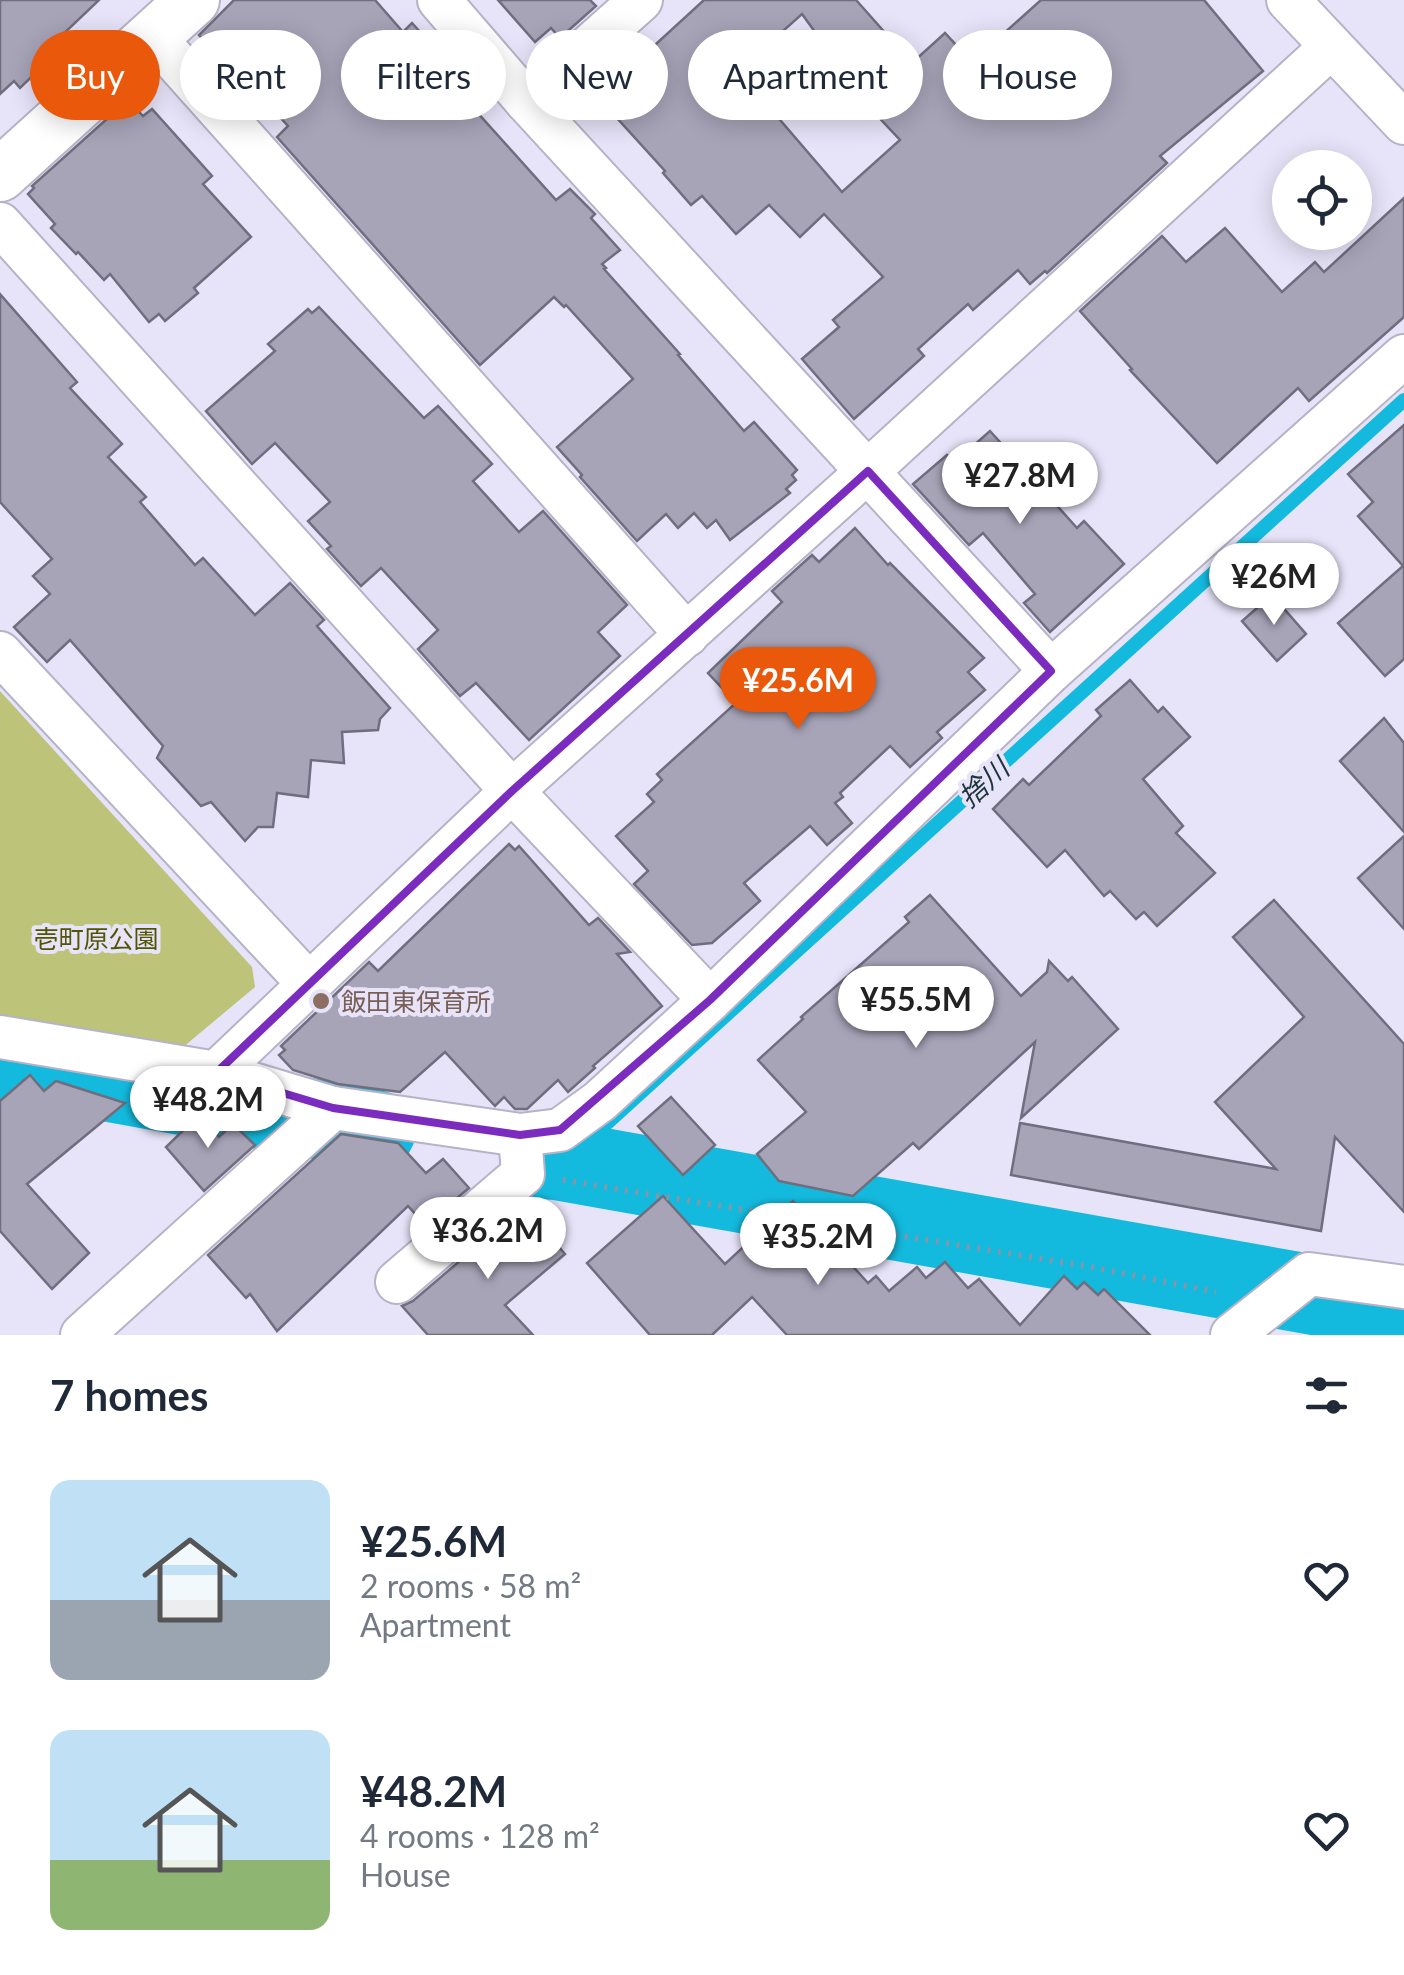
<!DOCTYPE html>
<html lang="en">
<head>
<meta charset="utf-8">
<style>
	body { margin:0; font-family:Lato,"Noto Sans JP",sans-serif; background:#f2f2f3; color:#1f2937; height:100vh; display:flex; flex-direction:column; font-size:38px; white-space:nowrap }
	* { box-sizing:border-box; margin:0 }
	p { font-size:32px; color:#747a83 }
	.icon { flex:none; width:55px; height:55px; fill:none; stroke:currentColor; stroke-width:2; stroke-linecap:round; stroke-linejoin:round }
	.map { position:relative; height:1335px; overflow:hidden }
	.details { display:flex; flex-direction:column; background:#fff; flex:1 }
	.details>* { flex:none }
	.hud { position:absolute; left:30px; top:30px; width:1345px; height:90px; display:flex; gap:20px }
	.buttons { position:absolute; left:1272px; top:150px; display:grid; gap:20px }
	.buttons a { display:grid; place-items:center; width:100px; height:100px; border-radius:50%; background:#fff; box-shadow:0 5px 25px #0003; font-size:50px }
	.price { position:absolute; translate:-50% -85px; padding:0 22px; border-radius:35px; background:#fff; color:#222; font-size:32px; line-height:65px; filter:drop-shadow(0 2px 5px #0008) }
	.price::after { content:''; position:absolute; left:50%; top:60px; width:30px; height:22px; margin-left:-15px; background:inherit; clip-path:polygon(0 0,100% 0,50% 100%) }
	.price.on { background:#ea580c; color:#fff }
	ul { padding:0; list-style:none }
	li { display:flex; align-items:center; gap:30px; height:250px; padding:0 50px }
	li span { display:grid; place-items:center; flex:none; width:280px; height:200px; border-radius:20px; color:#555 }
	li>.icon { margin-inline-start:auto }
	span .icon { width:120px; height:120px; fill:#fffc; stroke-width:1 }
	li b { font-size:42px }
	h2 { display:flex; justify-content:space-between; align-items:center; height:120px; padding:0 50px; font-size:42px }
	.tag { padding:0 35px; border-radius:45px; background:#fff; box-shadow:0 5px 25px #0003; font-size:35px; line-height:90px }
	.tag.on { background:#ea580c; color:#fff }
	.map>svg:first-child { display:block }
	.green { fill:#bdc378 }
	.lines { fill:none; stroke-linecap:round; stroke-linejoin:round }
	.stream { stroke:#14bade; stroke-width:14 }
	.river { stroke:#14bade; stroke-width:80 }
	.building { fill:#a7a4b8; stroke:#706d7f; stroke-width:2.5; fill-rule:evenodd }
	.minor-casing { stroke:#b6b3c7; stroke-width:46 }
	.tertiary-casing { stroke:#b6b3c7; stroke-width:56 }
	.path { stroke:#9391a0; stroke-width:6; stroke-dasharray:2.5 8; stroke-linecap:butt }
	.minor { stroke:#fff; stroke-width:42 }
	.tertiary { stroke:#fff; stroke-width:52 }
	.marked { fill:none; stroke:#7b2cbf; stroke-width:8; stroke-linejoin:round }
	.education-dot { fill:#8d6e63; stroke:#e7e4f9; stroke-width:4 }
	.labels { text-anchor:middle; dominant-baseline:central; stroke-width:8; stroke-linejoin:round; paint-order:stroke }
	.park-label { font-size:25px; fill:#525501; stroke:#e7e4f9 }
	.education-label { font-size:25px; fill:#785e54; stroke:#e7e4f9; text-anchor:start }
	.water-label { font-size:28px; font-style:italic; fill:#1e353c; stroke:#e7e4f9 }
</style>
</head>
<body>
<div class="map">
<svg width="1404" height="1335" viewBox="0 0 1404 1335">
	<rect width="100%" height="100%" fill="#e7e4f9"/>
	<path class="green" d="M0,691L252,967L255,987L182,1048L0,1018Z"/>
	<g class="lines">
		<path class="stream" d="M557,1160L595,1134L1404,400"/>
		<g class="river">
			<path d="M0,1062L376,1130"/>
			<path d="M541,1159L557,1160L1404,1311"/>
		</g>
	</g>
	<g class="building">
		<path d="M0,0H99L39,57L45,64L20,88L14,81L0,94Z"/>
		<path d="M234,0H375L403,32L412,23L441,55L432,62L556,200L570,189L595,214L591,218L620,250L602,264L606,268L604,269L680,354L678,355L744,431L754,422L797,470L792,475L796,480L786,489L790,493L730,540L716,520L707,528L694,513L678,528L666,514L637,541L580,477L582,475L557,447L633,379L566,305L564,307L554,297L480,365L277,137L288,126L243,77L232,87L198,49L205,42L199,35Z"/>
		<path d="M498,0H590L596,6L560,38L551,28L535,42Z"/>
		<path d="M704,0H856L912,63L945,33L972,62L1041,0H1204L1263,71L1160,156L1167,163L1047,273L1045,271L1030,284L1018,270L973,310L968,304L918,349L924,356L854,419L802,359L839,327L833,320L883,277L824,214L800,237L769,205L736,234L702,196L691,205L663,173L665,171L616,117L624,109L594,76L631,43L643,56ZM802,14L870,108L900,140L842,192L738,71Z"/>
		<path d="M128,100L143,116L152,109L212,176L203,184L251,237L194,288L198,293L165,321L159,314L149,322L110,274L104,280L78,252L76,254L51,228L55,224L28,194L34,188L32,186Z"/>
		<path d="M1404,198V317L1309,401L1298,388L1217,463L1130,370L1132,369L1080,311L1162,236L1186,262L1225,228L1282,292L1315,262L1324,272Z"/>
		<path d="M0,294L77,382L70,388L122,444L108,457L146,497L140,502L195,565L203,558L255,615L290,583L324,620L317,626L390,708L380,719L378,730L342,732L344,763L311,760L308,797L277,793L273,827H258L245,841L211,802L201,806L157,758L163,746L70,640L47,662L14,627L50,594L33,576L52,559L0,502Z"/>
		<path d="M319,307L424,418L438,406L492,464L473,481L519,532L543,511L627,605L598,632L620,656L529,740L476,683L460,696L418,649L438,630L381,568L361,586L327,549L331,546L308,521L330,502L275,443L252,464L206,411L275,351L268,344L308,309L312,313Z"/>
		<path d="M1404,425V659L1385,676L1338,623L1403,566L1358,516L1373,502L1348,474Z"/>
		<path d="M990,431L1077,528L1084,521L1124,564L1050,632L1024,603L1035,594L983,533L969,545L913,484L947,455L955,462Z"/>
		<path d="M855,528L888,565L890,563L984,658L968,672L985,690L937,732L942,738L910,767L890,746L840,793L843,797L835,803L852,823L827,845L810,826L744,883L760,901L712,943L692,945L634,884L648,871L616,836L654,802L647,794L662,780L657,774L736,703L708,673L782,602L772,591L812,555L819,562Z"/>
		<path d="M1272,595L1306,634L1277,661L1242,621Z"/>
		<path d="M1130,680L1158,712L1163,707L1190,737L1143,779L1183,826L1176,833L1215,873L1157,926L1144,912L1136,919L1110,891L1104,896L1065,850L1047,867L993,809L1023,779L1029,785L1101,716L1096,710Z"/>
		<path d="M1384,718L1404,743V832L1340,761Z"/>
		<path d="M1404,836V929L1358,878Z"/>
		<path d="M509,844L515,850L519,846L589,925L598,918L630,952L617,954L662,1006L593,1066L595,1068L568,1092L558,1080L527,1109H515L504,1097L495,1106L445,1052L400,1092L338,1084L293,1070L279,1055L285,1050L281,1046L369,962L378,971Z"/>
		<path d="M930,895L1021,996L1047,972L1049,961L1068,981L1072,977L1118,1029L1021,1118L1035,1042L919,1149L913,1143L853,1196L779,1181L757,1154L806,1112L758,1060L803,1019L801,1017L909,922L905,917Z"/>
		<path d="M1274,900L1404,1044V1212L1335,1137L1321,1231L1011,1175L1020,1123L1276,1169L1215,1102L1304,1017L1233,937Z"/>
		<path d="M30,1075L44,1091L56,1081L125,1103L27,1184L89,1253L52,1289L0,1231V1101Z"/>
		<path d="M671,1097L715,1145L683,1175L638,1126Z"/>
		<path d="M200,1114L219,1137L233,1124L255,1145L204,1191L166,1147Z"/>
		<path d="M341,1134L398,1143L426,1173L443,1159L469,1188L425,1225L408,1206L277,1331L250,1294L246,1298L208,1255Z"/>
		<path d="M663,1196L725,1264L793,1201L868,1283L876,1276L889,1291L917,1267L926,1278L945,1262L968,1288L979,1279L1020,1325L1064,1276L1077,1289L1084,1282L1098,1295L1104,1289L1150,1335H787L752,1297L712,1335H650L587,1263Z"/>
		<path d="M524,1206L565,1254L505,1305L533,1335H428L402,1306L413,1301Z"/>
	</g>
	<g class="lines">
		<g class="minor-casing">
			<g id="minor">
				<path d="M439,0L527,102L1051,671"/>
				<path d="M1288,0L1404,123"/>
				<path d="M153,36L687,635"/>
				<path d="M527,102L641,0"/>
				<path d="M0,224L512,791L710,1000"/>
				<path d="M0,653L309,984"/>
				<path d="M0,1037L216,1073L333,1108L520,1135L560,1130L600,1101L710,1000L1051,671L1404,356"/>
				<path d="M216,1073L512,791L868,471L1331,47"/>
				<path d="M397,1282L523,1174L520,1135"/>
				<path d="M82,1335L333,1108"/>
				<path d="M1232,1335L1309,1274L1404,1287"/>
			</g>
		</g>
		<g class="tertiary-casing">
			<path id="tertiary" d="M0,175L193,0"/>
		</g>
		<path class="path" d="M563,1180L1091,1267L1216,1292"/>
		<use href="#minor" class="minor"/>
		<use href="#tertiary" class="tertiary"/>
	</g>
	<path class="marked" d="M868,471L1051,671L710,1000L560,1130L520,1135L333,1108L216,1073L512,791Z"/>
	<circle class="education-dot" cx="321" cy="1001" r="10"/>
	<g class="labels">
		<g class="park-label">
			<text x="96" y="938">壱町原公園</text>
		</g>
		<g class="education-label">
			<text x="341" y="1001">飯田東保育所</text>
		</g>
		<g class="water-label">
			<text transform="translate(983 782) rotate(-42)">捨川</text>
		</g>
	</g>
</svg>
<div class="buttons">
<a><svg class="icon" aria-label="locate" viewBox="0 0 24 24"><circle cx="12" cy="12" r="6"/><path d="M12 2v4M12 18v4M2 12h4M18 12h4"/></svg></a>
</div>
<b class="price" style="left:1020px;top:527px">¥27.8M</b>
<b class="price" style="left:1274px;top:628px">¥26M</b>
<b class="price on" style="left:798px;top:732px">¥25.6M</b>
<b class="price" style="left:916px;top:1051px">¥55.5M</b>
<b class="price" style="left:208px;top:1151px">¥48.2M</b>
<b class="price" style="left:488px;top:1282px">¥36.2M</b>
<b class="price" style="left:818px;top:1288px">¥35.2M</b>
<div class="hud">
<a class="tag on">Buy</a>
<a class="tag">Rent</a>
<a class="tag">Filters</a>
<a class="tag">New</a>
<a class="tag">Apartment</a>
<a class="tag">House</a>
</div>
</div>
<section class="details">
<h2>7 homes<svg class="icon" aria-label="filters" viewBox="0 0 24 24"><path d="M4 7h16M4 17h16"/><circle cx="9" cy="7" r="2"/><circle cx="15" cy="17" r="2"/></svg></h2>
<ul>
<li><span style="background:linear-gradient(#bfe0f5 60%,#9aa5b1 0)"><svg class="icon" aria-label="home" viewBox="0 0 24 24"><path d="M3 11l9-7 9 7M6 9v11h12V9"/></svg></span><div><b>¥25.6M</b><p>2 rooms · 58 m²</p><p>Apartment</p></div><svg class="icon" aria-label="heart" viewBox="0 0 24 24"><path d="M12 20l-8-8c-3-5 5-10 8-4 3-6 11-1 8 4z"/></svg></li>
<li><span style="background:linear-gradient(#bfe0f5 65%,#8fb573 0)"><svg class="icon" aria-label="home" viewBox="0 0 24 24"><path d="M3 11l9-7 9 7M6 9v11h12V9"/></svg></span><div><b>¥48.2M</b><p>4 rooms · 128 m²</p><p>House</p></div><svg class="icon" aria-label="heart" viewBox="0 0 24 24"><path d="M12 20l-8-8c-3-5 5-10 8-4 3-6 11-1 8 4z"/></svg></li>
</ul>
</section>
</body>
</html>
